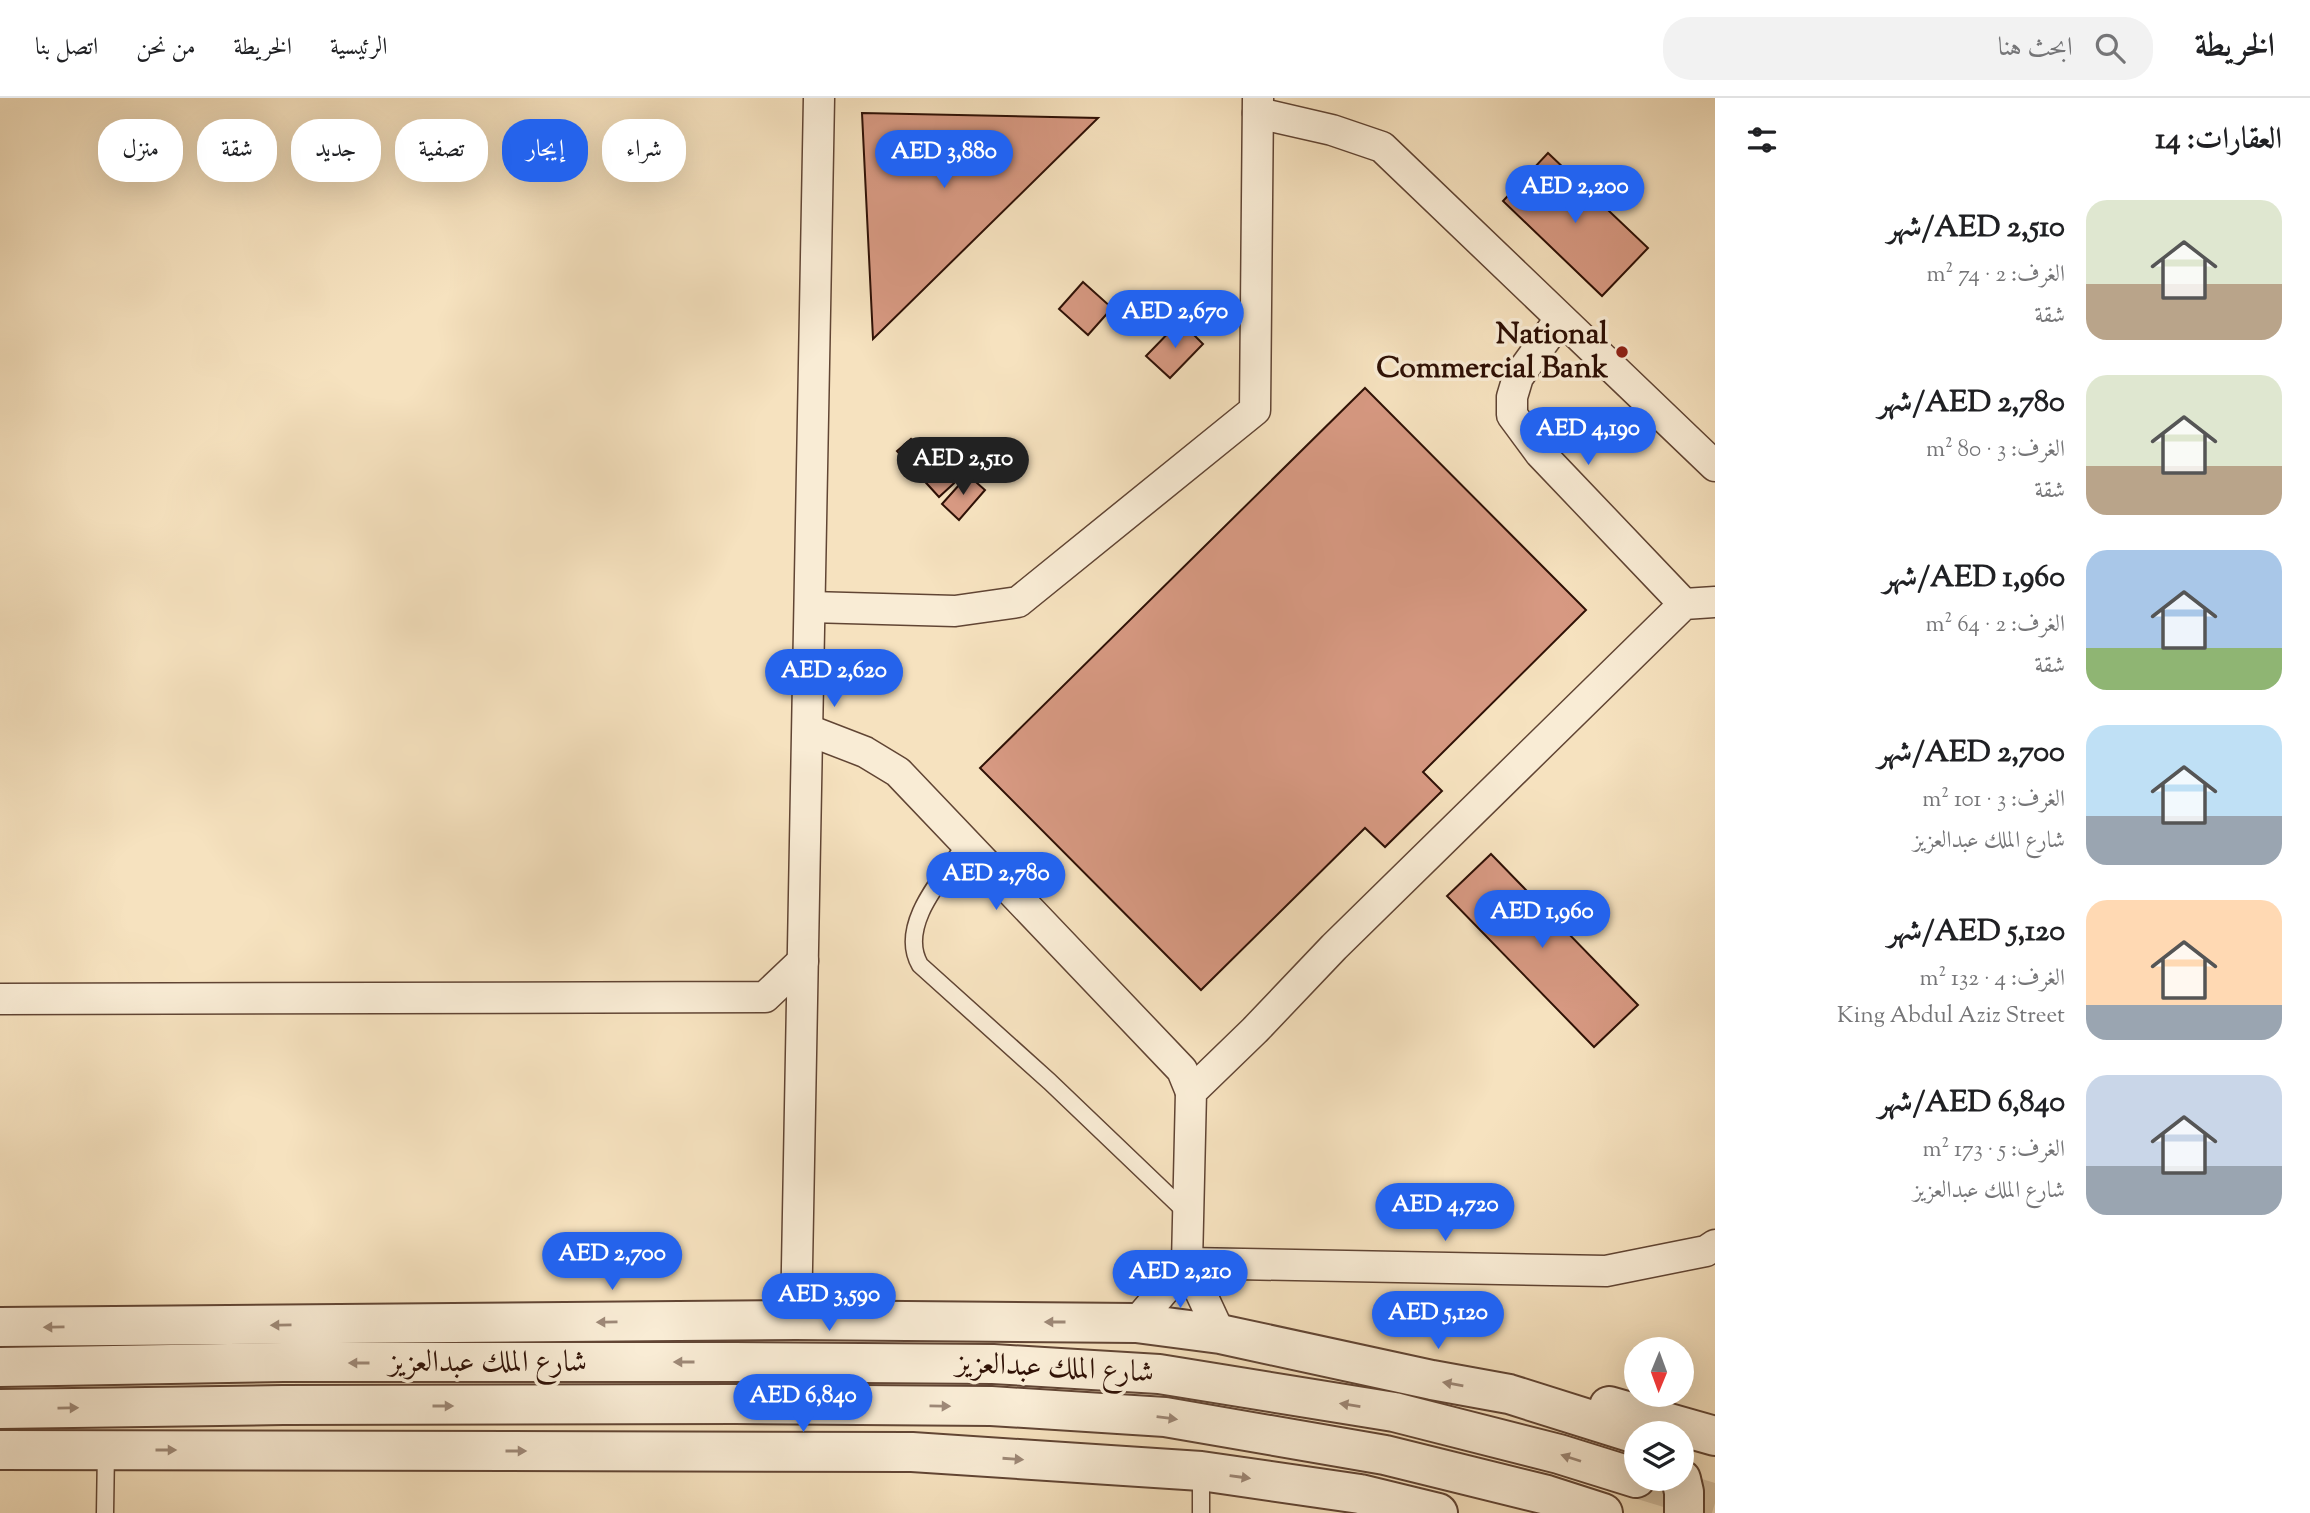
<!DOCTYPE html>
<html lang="ar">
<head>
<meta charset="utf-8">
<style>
	body { margin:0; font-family:"Sorts Mill Goudy",Amiri,serif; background:#f2f2f2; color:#202124; direction:rtl; height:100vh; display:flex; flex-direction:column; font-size:26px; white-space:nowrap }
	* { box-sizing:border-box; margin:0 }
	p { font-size:23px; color:#757577 }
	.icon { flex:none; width:38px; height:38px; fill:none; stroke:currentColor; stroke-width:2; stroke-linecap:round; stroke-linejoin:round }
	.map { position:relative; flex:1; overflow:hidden; direction:ltr }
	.drawer { display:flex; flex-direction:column; background:#fff; width:595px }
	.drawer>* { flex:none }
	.hud { position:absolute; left:21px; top:21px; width:665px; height:63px; direction:rtl; display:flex; gap:14px }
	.needle { width:46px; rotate:181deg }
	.buttons { position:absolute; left:1624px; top:1239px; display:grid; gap:14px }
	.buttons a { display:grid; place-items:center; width:70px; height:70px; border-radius:50%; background:#fff; box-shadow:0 7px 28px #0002; font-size:35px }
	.price { position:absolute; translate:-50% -60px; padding:0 16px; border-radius:24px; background:#2563eb; color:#fff; font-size:23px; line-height:46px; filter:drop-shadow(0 2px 4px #0008) }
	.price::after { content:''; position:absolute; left:50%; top:42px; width:21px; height:16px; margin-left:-10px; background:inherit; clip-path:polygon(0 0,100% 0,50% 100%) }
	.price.active { background:#222; color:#fff }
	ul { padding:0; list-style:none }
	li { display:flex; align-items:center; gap:21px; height:175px; padding:0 28px }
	li span { display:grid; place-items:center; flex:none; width:196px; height:140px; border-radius:21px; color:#555 }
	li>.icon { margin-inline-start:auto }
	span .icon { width:84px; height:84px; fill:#fffc; stroke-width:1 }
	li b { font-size:30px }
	h2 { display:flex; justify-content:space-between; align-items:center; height:84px; padding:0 28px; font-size:30px }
	.pill { padding:0 24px; border-radius:28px; background:#fff; box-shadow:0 7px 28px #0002; font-size:24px; line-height:63px }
	.pill.active { background:#2563eb; color:#fff }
	header { display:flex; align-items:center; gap:42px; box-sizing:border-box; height:98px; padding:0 35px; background:#fff; border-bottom:2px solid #e0e0e0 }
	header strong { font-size:33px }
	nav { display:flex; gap:38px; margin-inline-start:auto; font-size:24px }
	.search { width:490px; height:63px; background:#f2f2f2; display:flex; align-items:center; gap:18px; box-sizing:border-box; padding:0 24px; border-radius:28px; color:#757577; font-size:26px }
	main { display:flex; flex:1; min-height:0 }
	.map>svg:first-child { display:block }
	.building { fill:#d79982; stroke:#2f1106; stroke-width:2 }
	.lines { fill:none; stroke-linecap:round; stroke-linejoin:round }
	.tertiary-tunnel { stroke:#d8c3a3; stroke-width:38; stroke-dasharray:38 19; stroke-linecap:butt }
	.service-casing { stroke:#614534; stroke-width:19 }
	.minor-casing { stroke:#614534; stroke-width:33 }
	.tertiary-casing { stroke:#614534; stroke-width:42 }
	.service { stroke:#f9ecd5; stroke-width:16 }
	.minor { stroke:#f9ecd5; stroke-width:30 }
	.tertiary { stroke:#f9ecd5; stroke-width:38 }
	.oneway { fill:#9e8978 }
	.poi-dot { fill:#8f2418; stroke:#f9ecd5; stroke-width:2.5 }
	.labels { text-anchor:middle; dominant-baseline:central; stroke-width:7; stroke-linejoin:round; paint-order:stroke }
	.poi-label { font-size:30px; font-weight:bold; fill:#2f1106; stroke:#f9ecd5; text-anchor:end }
	.street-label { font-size:30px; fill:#2f1106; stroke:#f9ecd5 }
</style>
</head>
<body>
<header>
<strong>الخريطة</strong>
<div class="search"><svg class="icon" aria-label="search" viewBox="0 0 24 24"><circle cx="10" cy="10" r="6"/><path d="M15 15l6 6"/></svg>ابحث هنا</div>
<nav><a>الرئيسية</a><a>الخريطة</a><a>من نحن</a><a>اتصل بنا</a></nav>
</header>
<main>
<section class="drawer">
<h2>العقارات: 14<svg class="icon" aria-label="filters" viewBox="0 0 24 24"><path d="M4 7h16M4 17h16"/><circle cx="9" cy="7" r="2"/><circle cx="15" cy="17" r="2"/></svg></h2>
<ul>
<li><span style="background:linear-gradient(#dfe7d0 60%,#b9a48a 0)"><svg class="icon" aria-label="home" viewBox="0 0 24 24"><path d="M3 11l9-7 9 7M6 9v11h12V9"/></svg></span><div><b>AED 2,510/شهر</b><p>الغرف: 2 · 74 m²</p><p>شقة</p></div></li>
<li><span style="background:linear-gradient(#dfe7d0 65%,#b9a48a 0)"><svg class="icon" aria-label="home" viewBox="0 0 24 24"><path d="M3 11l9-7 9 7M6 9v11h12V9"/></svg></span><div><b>AED 2,780/شهر</b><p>الغرف: 3 · 80 m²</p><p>شقة</p></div></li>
<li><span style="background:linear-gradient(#a9c7e8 70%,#8fb573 0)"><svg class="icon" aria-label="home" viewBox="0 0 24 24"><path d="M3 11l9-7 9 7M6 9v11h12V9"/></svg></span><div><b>AED 1,960/شهر</b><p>الغرف: 2 · 64 m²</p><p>شقة</p></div></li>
<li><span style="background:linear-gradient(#bfe0f5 65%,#9aa5b1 0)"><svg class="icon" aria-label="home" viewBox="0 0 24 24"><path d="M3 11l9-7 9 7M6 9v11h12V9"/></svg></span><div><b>AED 2,700/شهر</b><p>الغرف: 3 · 101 m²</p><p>شارع الملك عبدالعزيز</p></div></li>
<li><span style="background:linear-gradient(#ffd9b3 75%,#9aa5b1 0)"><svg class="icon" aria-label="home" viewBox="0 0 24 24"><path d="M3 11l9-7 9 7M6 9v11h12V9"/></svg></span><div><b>AED 5,120/شهر</b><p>الغرف: 4 · 132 m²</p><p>King Abdul Aziz Street</p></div></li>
<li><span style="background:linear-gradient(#c9d6e8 65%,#9aa5b1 0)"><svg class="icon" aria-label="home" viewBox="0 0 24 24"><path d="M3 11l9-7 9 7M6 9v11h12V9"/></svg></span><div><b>AED 6,840/شهر</b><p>الغرف: 5 · 173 m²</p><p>شارع الملك عبدالعزيز</p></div></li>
</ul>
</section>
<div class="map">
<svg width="1715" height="1415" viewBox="0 0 1715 1415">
	<rect width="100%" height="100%" fill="#f6e2bf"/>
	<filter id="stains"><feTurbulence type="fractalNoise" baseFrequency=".00286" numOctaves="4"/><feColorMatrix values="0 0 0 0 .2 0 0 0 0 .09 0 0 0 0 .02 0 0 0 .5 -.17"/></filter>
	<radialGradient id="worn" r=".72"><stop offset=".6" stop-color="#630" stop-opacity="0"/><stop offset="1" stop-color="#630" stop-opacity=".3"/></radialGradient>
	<g class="building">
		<path d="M862,15L1098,20L873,241Z"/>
		<path d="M1548,55L1648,150L1602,198L1503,103Z"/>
		<path d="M1083,184L1112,210L1088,237L1059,211Z"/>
		<path d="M1180,223L1203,246L1170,280L1146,258Z"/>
		<path d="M1365,290L1586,512L1423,674L1442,693L1385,749L1365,730L1201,892L980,670Z"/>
		<path d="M911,341L935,367L945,357L963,377L939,399L897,353Z"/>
		<path d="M968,377L985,392L959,422L942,406Z"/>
		<path d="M1491,756L1638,907L1594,949L1447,798Z"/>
	</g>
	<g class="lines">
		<path class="tertiary-tunnel" d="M1637,1381L1715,1405"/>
		<g class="service-casing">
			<g id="service">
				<path d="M966,746C944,778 897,827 920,867L1050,984L1186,1114"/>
				<path d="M1201,1373V1415"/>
				<path d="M105,1415L106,1352"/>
			</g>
		</g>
		<g class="minor-casing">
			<g id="minor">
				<path d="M1258,15L1332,32L1382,49L1715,368"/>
				<path d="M1560,221L1518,279L1512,299V317L1540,355L1684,506"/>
				<path d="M810,509L955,513L1018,504L1255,312L1258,0"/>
				<path d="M808,632L865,654L898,674L1182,972L1191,994"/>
				<path d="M0,901L765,899L803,863"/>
				<path d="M1187,1165L1606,1173L1706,1153L1715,1147"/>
				<path d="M796,1222L819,0"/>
				<path d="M1136,1225L1187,1165"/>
				<path d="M1220,1236L1187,1165L1191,994L1255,932L1334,849L1684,506L1715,504"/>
			</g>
		</g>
		<g class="tertiary-casing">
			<g id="tertiary">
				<path d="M0,1229L796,1222L1136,1225L1220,1236L1432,1282L1509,1296L1636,1336"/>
				<path d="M0,1269L283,1264H735L993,1266L1159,1276L1394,1314L1559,1356L1636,1380"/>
				<path d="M1609,1308L1715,1338"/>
				<path d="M0,1311L283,1307L735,1306L991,1308L1165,1319L1385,1357L1547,1397L1603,1415"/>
				<path d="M0,1352L912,1354L1201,1373L1360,1396L1438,1415"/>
				<path d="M1681,1381L1684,1394V1415"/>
			</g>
		</g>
		<use href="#service" class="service"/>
		<use href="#minor" class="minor"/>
		<use href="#tertiary" class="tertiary"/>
	</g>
	<defs><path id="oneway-solid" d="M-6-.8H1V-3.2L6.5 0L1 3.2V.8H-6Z" transform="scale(1.75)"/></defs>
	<g class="oneway">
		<use href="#oneway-solid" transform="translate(607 1224) rotate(179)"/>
		<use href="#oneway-solid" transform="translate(1055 1224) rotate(-180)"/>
		<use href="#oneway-solid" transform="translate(281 1227) rotate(179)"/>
		<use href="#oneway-solid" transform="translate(54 1229) rotate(179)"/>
		<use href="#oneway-solid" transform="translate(684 1264) rotate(180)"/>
		<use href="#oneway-solid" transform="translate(359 1265) rotate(-180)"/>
		<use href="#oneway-solid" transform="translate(1453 1286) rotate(-170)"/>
		<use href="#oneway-solid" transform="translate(1350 1307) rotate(-171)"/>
		<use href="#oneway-solid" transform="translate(443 1308)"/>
		<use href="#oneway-solid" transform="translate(940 1308) rotate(1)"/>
		<use href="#oneway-solid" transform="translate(68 1310) rotate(-1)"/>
		<use href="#oneway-solid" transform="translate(1167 1320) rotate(7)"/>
		<use href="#oneway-solid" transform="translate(166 1352)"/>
		<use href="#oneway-solid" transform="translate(516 1353)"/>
		<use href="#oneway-solid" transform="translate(1571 1360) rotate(-162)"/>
		<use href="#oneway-solid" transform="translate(1013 1361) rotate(4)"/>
		<use href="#oneway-solid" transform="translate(1240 1379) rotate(8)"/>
	</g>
	<circle class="poi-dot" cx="1622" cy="254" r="7"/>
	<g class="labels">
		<g class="poi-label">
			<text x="1608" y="237">National<tspan x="1608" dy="34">Commercial Bank</tspan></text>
		</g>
		<g class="street-label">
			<text x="488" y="1265">شارع الملك عبدالعزيز</text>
			<text transform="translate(1055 1271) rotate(3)">شارع الملك عبدالعزيز</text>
		</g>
	</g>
	<rect width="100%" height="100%" filter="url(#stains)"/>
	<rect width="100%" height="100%" fill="url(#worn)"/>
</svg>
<div class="buttons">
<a><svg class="needle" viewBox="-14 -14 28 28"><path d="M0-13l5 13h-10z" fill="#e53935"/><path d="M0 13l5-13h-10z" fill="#757577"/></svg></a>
<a><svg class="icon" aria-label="layers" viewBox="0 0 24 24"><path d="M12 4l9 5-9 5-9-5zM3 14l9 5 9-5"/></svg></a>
</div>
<b class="price" style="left:944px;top:92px">AED 3,880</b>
<b class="price" style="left:1575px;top:127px">AED 2,200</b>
<b class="price" style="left:1175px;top:252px">AED 2,670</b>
<b class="price" style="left:1588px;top:369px">AED 4,190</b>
<b class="price active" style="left:963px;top:399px">AED 2,510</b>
<b class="price" style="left:834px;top:611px">AED 2,620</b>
<b class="price" style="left:996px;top:814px">AED 2,780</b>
<b class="price" style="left:1542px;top:852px">AED 1,960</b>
<b class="price" style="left:1445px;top:1145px">AED 4,720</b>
<b class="price" style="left:612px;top:1194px">AED 2,700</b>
<b class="price" style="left:1180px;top:1212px">AED 2,210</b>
<b class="price" style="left:829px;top:1235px">AED 3,590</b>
<b class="price" style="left:1438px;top:1253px">AED 5,120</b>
<b class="price" style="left:803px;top:1336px">AED 6,840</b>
<div class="hud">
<a class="pill">شراء</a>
<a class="pill active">إيجار</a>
<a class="pill">تصفية</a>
<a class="pill">جديد</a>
<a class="pill">شقة</a>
<a class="pill">منزل</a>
</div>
</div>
</main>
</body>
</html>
